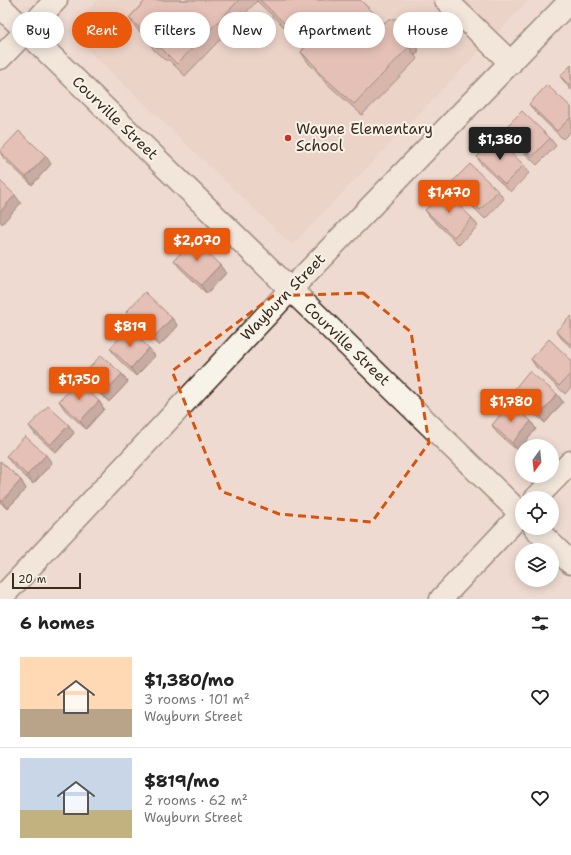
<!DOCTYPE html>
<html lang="en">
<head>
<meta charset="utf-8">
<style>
	body { margin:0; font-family:"Shantell Sans",sans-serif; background:#f6f6f6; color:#222; height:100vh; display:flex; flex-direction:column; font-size:15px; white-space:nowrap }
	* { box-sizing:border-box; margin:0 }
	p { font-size:13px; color:#767676 }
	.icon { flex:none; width:22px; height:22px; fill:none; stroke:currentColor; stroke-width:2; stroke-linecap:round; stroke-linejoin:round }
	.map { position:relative; height:599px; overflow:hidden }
	.details { display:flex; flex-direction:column; background:#fff; flex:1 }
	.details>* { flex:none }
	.guide { position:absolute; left:12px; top:12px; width:547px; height:36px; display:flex; gap:8px }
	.needle { width:26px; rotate:195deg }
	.controls { position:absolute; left:515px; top:439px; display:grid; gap:8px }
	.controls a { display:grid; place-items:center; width:44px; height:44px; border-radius:50%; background:#fff; box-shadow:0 2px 10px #0003; font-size:20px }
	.scale { position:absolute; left:12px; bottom:10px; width:69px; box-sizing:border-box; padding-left:4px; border:2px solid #3b2a1e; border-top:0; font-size:11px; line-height:14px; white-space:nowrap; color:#3b2a1e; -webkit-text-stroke:3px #f7f3e8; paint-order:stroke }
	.price { position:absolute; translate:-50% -34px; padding:0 9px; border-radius:4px; background:#ea580c; color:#fff; font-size:13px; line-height:26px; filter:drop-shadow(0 1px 2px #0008) }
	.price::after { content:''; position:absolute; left:50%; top:24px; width:12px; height:9px; margin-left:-6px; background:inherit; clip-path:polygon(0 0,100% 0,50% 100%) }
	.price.selected { background:#222; color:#fff }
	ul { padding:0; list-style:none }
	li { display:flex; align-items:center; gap:12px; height:100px; padding:0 20px }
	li+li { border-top:1px solid #e0e0e0 }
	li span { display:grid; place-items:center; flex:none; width:112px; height:80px; border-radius:0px; color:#555 }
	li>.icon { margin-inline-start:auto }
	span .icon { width:48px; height:48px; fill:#fffc; stroke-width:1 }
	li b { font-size:17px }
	h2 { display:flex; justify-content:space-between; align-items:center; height:48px; padding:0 20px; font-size:17px }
	.pill { padding:0 14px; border-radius:18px; background:#fff; box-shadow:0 2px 10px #0003; font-size:14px; line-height:36px }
	.pill.selected { background:#ea580c; color:#fff }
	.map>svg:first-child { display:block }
	.built { fill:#e8c9bf }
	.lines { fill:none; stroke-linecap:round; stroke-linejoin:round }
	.minor-casing { stroke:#3b2a1e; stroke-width:25 }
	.minor { stroke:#f7f3e8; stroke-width:22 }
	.wall { fill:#bb8a82; stroke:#3b2a1e }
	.shaded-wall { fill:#99716a; stroke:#3b2a1e }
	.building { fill:#daa197; stroke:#3b2a1e }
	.marked { fill:none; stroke:#d7540e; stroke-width:3; stroke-dasharray:8 5; stroke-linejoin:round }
	.poi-dot { fill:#c8321e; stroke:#f7f3e8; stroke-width:1.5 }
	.labels { text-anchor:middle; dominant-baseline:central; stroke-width:4; stroke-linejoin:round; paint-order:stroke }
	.street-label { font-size:15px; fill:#3b2a1e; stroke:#f7f3e8 }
	.poi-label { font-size:15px; fill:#3b2a1e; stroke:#f7f3e8; text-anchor:start }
</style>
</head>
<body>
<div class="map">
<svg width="571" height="599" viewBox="0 0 571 599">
	<rect width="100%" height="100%" fill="#eedad0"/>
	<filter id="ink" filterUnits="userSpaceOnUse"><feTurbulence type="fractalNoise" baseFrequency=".025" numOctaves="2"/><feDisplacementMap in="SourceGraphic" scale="8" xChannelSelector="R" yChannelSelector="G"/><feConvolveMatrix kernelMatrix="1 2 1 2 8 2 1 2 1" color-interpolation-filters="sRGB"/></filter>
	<g filter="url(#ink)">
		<path class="built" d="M98,0H529L292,245L68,31Z"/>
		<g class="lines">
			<g class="minor-casing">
				<g id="minor">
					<path d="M446,0L511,63"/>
					<path d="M0,6L522,515"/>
					<path d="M0,58L56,0"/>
					<path d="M536,498L571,462"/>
					<path d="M535,528L571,563"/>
					<path d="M0,599L291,289L571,0"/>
					<path d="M441,599L522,513"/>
				</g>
			</g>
			<use href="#minor" class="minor"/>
		</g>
		<g class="wall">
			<path d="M146,0H360L384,23L410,32L418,43V52L415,56L417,59L362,115L324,81L316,70L309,64L301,52L305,47L257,1L185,76L169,60H165L154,50L146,38L137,29L129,18Z"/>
			<path d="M571,65V90L566,84L560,76Z"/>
			<path d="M529,104L571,107V131L563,139L535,112Z"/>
			<path d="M503,130L550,138L556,146L537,165L509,138Z"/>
			<path d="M0,152L51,164L32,185L5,160Z"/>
			<path d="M477,157L524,165L529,173L511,192L482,165Z"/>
			<path d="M451,183L498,191L504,199L485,219L457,191Z"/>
			<path d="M425,210L472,218L478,226L459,245L431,218Z"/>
			<path d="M174,260L226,273L207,294L180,268Z"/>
			<path d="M126,312L178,326L159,346L132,321Z"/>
			<path d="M571,316V347L562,339L556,331Z"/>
			<path d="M110,348H149L155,356L136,376L116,357Z"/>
			<path d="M531,359L571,360V387L565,394L536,367Z"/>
			<path d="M122,374L128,382L109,402L88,383L83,375Z"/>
			<path d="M512,392L557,394L563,402L545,423L518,400Z"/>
			<path d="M59,401H99L104,409L86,429L65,410Z"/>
			<path d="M492,425L536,429L518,451L497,433Z"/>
			<path d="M29,426L74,433L56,453L35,434Z"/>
			<path d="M6,456L52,463L33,484L12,464Z"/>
			<path d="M0,461L21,480L26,489L7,509L0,502Z"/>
		</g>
		<g class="shaded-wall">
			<path d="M410,32L418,43V52L415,56L409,47L406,45Z"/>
			<path d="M46,156L51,164L32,185L26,177Z"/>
			<path d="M15,195L21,203L2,224L0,221V212Z"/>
			<path d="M220,265L226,273L207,294L201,285Z"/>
			<path d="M172,318L178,326L159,346L153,338Z"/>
			<path d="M149,348L155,356L136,376L131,368Z"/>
			<path d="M122,374L128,382L109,402L103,394Z"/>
			<path d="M557,394L563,402L545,423L540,415Z"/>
			<path d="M99,401L104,409L86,429L80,421Z"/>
			<path d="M531,421L536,429L518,451L512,443Z"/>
			<path d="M69,425L74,433L56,453L50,445Z"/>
			<path d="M46,455L52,463L33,484L27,475Z"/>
			<path d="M21,480L26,489L7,509L2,501Z"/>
		</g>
		<g class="building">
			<path d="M146,0H239L177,64L161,48H157L146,38V34L129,18Z"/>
			<path d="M260,0H360L384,23L389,19H398L410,32V40L406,45L409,47L354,104L316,70L317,68L301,52L307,45Z"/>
			<path d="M571,65V87L560,76Z"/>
			<path d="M547,85L571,107V117L557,131L529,104Z"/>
			<path d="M522,111L550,138L532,157L503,130Z"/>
			<path d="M19,131L46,156L26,177L0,152V151Z"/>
			<path d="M495,138L524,165L505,184L477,157Z"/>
			<path d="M470,164L498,191L480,210L451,183Z"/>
			<path d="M0,181L15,195L0,212Z"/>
			<path d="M444,191L472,218L454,237L425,210Z"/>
			<path d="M193,240L220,265L201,285L174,260Z"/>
			<path d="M145,292L172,318L153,338L126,312Z"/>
			<path d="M571,316V345L556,331Z"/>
			<path d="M129,328L149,348L131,368L110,348Z"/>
			<path d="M549,339L571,360V373L559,386L531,359Z"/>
			<path d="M101,355L122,374L103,394L83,375Z"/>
			<path d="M529,371L557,394L540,415L512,392Z"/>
			<path d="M78,382L99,401L80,421L59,401Z"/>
			<path d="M510,403L531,421L512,443L492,425Z"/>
			<path d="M48,406L69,425L50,445L29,426Z"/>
			<path d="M25,436L46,455L27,475L6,456Z"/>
			<path d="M0,461L21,480L2,501L0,499Z"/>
		</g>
	</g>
	<path d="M0 0H571V599H0ZM363,293L411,332L429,443L372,522L279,514L221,491L172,371L273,296Z" fill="#eedad0" fill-opacity=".55" fill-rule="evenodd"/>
	<path class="marked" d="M363,293L411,332L429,443L372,522L279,514L221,491L172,371L273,296Z"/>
	<circle class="poi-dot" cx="288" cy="138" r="4"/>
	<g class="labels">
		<g class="street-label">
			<text transform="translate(115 118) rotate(44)">Courville Street</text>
			<text transform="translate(283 297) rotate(-46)">Wayburn Street</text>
			<text transform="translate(347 344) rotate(44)">Courville Street</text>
		</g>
		<g class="poi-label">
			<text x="296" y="129">Wayne Elementary<tspan x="296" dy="17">School</tspan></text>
		</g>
	</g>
</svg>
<div class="controls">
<a><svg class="needle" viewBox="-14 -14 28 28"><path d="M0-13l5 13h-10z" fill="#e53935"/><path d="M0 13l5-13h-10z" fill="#767676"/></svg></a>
<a><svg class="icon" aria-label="locate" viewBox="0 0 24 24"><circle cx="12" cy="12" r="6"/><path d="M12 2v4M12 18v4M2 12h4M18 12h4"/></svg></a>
<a><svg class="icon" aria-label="layers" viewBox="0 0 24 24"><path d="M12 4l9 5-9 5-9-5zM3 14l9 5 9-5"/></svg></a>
</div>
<div class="scale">20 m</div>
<b class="price selected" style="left:500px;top:161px">$1,380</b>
<b class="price" style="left:449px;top:214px">$1,470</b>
<b class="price" style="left:197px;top:262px">$2,070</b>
<b class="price" style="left:130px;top:348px">$819</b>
<b class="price" style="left:79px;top:401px">$1,750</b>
<b class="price" style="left:511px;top:423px">$1,780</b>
<div class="guide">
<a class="pill">Buy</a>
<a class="pill selected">Rent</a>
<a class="pill">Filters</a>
<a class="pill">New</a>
<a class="pill">Apartment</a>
<a class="pill">House</a>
</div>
</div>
<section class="details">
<h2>6 homes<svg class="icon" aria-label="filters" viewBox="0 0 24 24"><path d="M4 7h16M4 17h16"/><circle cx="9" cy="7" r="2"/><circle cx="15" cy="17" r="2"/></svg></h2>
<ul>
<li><span style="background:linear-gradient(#ffd9b3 65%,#b9a48a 0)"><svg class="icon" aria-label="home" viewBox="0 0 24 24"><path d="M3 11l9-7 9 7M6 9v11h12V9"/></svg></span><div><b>$1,380/mo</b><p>3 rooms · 101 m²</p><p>Wayburn Street</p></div><svg class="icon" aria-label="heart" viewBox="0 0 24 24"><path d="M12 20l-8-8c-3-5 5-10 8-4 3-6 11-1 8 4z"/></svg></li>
<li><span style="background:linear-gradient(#c9d6e8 65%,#c2b280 0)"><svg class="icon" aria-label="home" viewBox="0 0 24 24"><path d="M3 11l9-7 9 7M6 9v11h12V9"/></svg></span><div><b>$819/mo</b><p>2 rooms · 62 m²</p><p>Wayburn Street</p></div><svg class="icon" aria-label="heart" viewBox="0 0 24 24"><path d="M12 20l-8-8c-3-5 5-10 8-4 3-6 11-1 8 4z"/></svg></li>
</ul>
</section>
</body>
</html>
